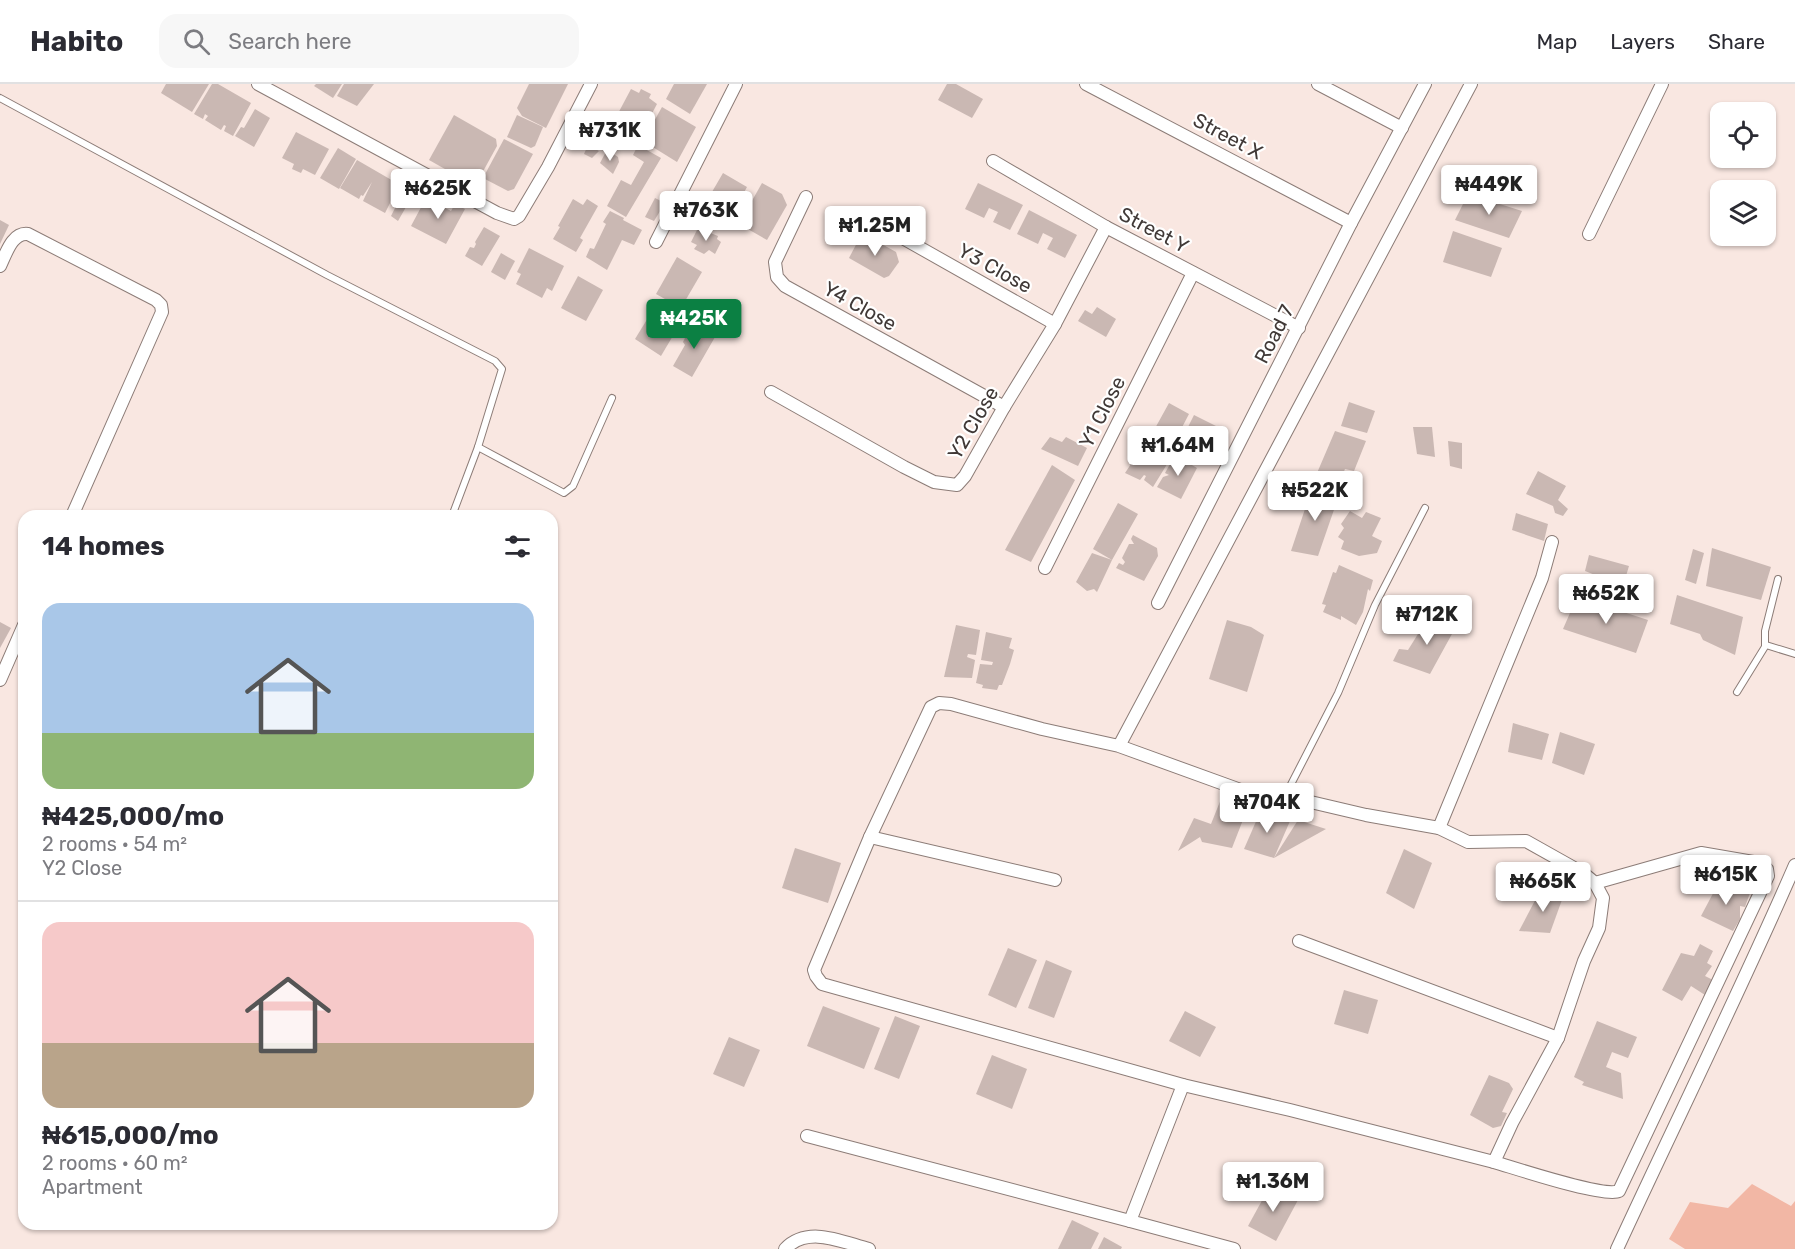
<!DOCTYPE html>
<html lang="en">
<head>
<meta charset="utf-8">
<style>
	body { margin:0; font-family:Rubik,sans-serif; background:#f7f7f7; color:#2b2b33; height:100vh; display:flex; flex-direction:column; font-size:22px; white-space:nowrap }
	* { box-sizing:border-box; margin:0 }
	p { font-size:20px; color:#7c7c81 }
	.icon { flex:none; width:33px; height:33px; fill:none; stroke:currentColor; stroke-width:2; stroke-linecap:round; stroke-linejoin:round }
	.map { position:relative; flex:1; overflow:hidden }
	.drawer { position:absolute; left:18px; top:426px; width:540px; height:720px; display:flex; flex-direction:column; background:#fff; border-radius:18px; box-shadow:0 2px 4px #0004 }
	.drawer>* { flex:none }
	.buttons { position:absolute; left:1710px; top:18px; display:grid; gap:12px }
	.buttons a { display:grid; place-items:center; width:66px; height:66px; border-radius:12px; background:#fff; box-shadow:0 2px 4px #0004; font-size:30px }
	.price { position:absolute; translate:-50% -51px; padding:0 14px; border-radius:6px; background:#fff; color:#222; font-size:20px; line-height:39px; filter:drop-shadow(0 2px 3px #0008) }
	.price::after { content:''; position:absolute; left:50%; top:36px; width:18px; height:14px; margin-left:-9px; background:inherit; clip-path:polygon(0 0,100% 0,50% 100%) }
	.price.current { background:#0b8043; color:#fff }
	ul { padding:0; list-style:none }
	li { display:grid; align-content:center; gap:12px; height:318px; padding:0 24px }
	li+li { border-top:2px solid #e1e1e2 }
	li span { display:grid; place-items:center; height:186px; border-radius:18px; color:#555 }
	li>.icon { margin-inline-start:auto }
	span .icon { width:108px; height:108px; fill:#fffc; stroke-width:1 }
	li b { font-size:26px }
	h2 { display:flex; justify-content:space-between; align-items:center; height:72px; padding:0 24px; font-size:26px }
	header { display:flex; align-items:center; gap:36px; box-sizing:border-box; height:84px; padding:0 30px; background:#fff; border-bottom:2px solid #e1e1e2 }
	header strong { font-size:28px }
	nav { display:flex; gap:33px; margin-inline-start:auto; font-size:21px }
	.search { width:420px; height:54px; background:#f7f7f7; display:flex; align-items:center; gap:15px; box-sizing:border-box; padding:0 21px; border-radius:18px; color:#7c7c81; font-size:22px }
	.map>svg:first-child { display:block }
	.green { fill:#f2b7a5 }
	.building { fill:#cab8b3 }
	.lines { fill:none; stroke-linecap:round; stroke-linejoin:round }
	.lane-casing { stroke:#8c7c77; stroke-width:8 }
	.street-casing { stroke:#8c7c77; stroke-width:14 }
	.lane { stroke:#fff; stroke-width:6 }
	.street { stroke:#fff; stroke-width:12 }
	.labels { text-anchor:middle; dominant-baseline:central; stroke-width:4.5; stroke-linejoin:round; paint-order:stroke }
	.street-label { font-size:20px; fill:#403937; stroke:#fff }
</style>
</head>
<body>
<header>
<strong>Habito</strong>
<div class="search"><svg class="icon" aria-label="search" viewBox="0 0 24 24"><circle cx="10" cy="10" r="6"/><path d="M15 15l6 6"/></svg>Search here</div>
<nav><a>Map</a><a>Layers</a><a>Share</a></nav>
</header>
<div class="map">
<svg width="1795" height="1165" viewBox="0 0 1795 1165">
	<rect width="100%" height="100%" fill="#f9e7e1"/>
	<path class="green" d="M1752,1100L1791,1122L1795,1117V1165H1685L1669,1155L1690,1118L1728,1124Z"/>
	<g class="building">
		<path d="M166,0H209L192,28L161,9Z"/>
		<path d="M212,0H218L251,19L233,52L224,47L226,42L224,41L221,46L205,36L208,32L205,30L203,35L194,30Z"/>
		<path d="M316,0H342L333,14L314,2Z"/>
		<path d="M344,0H374L357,22L337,12Z"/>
		<path d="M529,0H568L546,44L522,32L517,24Z"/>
		<path d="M674,0H707L690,30L666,15Z"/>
		<path d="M947,0H956L983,15L972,34L938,16Z"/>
		<path d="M631,5L639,9L641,5L651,10L649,14L657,20L640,52L634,48L632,51L621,45L623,41L614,37Z"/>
		<path d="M662,23L696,43L677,78L643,57Z"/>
		<path d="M255,25L270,34L254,63L235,52L241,43L244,44Z"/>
		<path d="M454,31L496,55L497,62L475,102L429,76Z"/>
		<path d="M517,31L543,43L535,62L531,64L507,53Z"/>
		<path d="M296,48L329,65L315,91L303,85L301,89L292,85L294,80L282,74Z"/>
		<path d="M504,55L533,70L514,105L508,107L483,94Z"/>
		<path d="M588,61L599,67L592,74L584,70Z"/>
		<path d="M638,61L661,74L626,133L607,122L621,96L631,101L644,78L633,71Z"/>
		<path d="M338,64L356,75L339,105L320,94Z"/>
		<path d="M607,66L618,73L619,78L613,90L600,79Z"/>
		<path d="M357,76L414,109L398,137L391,132L397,120L391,117L385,129L363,117L372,98L363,112L361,111L359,115L340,104Z"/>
		<path d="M723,89L747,103L741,114L735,111L717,143L698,132Z"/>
		<path d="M762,99L782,110L787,121L767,156L739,140Z"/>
		<path d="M978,99L1023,121L1010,146L993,138L998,128L989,124L984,134L965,125Z"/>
		<path d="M1468,110L1522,127L1509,154L1455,136Z"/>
		<path d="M426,114L451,127L455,120L465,125L446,160L411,142Z"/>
		<path d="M655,114L665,119L654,137L645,133Z"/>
		<path d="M573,115L583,121L587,115L598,122L580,154L583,156L576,168L553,155L560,143L558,142Z"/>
		<path d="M1029,126L1077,151L1065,174L1047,165L1053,154L1043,149L1038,160L1017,150Z"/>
		<path d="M610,127L624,134L623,136L642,146L634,161L622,156L607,186L586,173L590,164L594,165L606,140L603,138Z"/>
		<path d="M0,136L9,141L0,160Z"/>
		<path d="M484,143L500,152L482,182L465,172L470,163L474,164L476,160L475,158Z"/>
		<path d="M698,144L718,152L717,155L721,158L715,170L709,166L704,170L694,165L697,161L691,158Z"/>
		<path d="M1453,147L1502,164L1491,193L1443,178Z"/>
		<path d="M869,153L896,168L899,178L889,192L884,194L849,174L859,155Z"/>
		<path d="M529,164L564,182L552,207L547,204L542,214L516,200L521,190L517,188Z"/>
		<path d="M501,169L515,177L505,196L491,188Z"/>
		<path d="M677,173L702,188L681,224L656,210Z"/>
		<path d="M578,192L603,206L586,237L561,224Z"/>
		<path d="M659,216L684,233L661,272L635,255Z"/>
		<path d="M1097,223L1116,235L1106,253L1078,237L1085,226L1092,230Z"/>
		<path d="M692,240L715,253L692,293L673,282L685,261L683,258Z"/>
		<path d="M1349,318L1375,327L1367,349L1341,342Z"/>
		<path d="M1169,319L1189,330L1177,353L1179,354L1172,366L1168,370L1148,357Z"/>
		<path d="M1194,331L1218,343L1207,366L1194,360L1191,365L1183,361L1187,351L1185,349Z"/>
		<path d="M1413,343H1432L1435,373L1417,370Z"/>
		<path d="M1335,347L1366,357L1354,387L1345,385L1340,397L1317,389Z"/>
		<path d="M1050,353L1062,358L1066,353L1087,364L1078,382L1041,365Z"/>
		<path d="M1448,357L1462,359V385L1450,382Z"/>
		<path d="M1144,358L1165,369L1169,377L1153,403L1144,396L1146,392L1144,391L1140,396L1125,389L1133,377L1132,373L1136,375L1142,365L1140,363Z"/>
		<path d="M1175,371L1197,384L1181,415L1157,403L1163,393L1169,391L1165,389Z"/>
		<path d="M1052,381L1075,396L1031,478L1005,466Z"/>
		<path d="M1538,387L1566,402L1558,416L1568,425L1563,432L1555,429L1553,422L1526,410Z"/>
		<path d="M1312,404L1338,409L1337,417L1318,472L1291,467Z"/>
		<path d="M1118,419L1138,430L1112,476L1097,508L1094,505L1087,507L1076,498L1092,469L1112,476L1093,465Z"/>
		<path d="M1350,427L1362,434L1366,428L1381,434L1372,452L1382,457L1377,469L1359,472L1341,465L1344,457L1338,453L1344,444L1341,440Z"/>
		<path d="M1516,429L1548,440L1544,457L1512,446Z"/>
		<path d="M1133,451L1157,464L1158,472L1144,497L1116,484L1119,479L1123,481L1125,478L1122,474L1129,460H1134L1131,455Z"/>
		<path d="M1712,464L1771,483L1761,516L1706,502Z"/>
		<path d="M1693,465L1704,469L1696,500L1685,496Z"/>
		<path d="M1589,471L1629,482L1623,502L1585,487Z"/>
		<path d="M1339,481L1373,496L1370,507L1368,505L1363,528L1356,541L1341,532V536L1323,528L1326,521L1322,520L1333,488L1336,489Z"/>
		<path d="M1677,511L1743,533L1735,571L1703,556L1700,550L1670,540Z"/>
		<path d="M1577,513L1648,536L1636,569L1563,545Z"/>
		<path d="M1428,534L1458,539L1430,590L1393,577L1399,565L1408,566Z"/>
		<path d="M1227,536L1251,543L1264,551L1247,608L1209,595Z"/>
		<path d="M0,538L11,544L0,564Z"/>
		<path d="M956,541L980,546L976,571L968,570L967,573L975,576L972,594L944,593Z"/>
		<path d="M986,548L1012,554L1009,564L1014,566L1010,580L1002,601H999L997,606L982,604L983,601L976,599L980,580L992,581L993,578L981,576Z"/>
		<path d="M1513,639L1549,650L1542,676L1508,668Z"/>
		<path d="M1560,648L1595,660L1584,691L1552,679Z"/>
		<path d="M1221,715L1248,723L1232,764L1202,758L1200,753L1178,767L1194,734L1211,740Z"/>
		<path d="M1261,726L1290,737L1274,774L1244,765Z"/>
		<path d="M1298,736L1326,745L1274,774Z"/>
		<path d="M795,764L841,779L828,819L782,804Z"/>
		<path d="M1404,765L1432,779L1414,825L1386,809Z"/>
		<path d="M1718,800L1750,809L1745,823L1740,822V835L1733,847L1701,832Z"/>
		<path d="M1541,805L1563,813L1550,849L1519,847Z"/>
		<path d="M1700,860L1713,867L1707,879L1712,882L1705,892L1713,896L1705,911L1691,902L1682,917L1662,906L1681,869L1694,872Z"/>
		<path d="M1008,864L1037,876L1016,924L988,911Z"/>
		<path d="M1046,876L1072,887L1054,934L1028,924Z"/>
		<path d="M1344,906L1378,916L1368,950L1334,940Z"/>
		<path d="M823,922L880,944L864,985L807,962Z"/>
		<path d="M1185,927L1216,943L1200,973L1169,957Z"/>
		<path d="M895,932L920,942L899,995L874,985Z"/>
		<path d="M1597,937L1637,953L1628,974L1612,968L1606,983L1621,989L1623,1015L1582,1001L1584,998L1574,993Z"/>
		<path d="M729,953L760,966L744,1003L713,990Z"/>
		<path d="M992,971L1027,985L1012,1025L976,1010Z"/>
		<path d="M1489,991L1509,999L1513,1005L1502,1028L1507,1029L1501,1042L1493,1044L1470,1031Z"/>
		<path d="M1271,1100L1298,1116L1276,1157L1248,1142Z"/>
		<path d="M1072,1136L1099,1149L1091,1165H1058Z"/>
		<path d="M1104,1153L1122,1163L1121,1165H1098Z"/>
	</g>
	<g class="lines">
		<g class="lane-casing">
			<g id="lane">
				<path d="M0,14L327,191L495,277L502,285L478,363L452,432"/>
				<path d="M478,363L564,409L573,402L612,314"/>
				<path d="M1765,562V547L1778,495"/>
				<path d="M1737,608L1766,561L1795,570"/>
				<path d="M1285,712L1338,609L1375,521L1425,424"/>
			</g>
		</g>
		<g class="street-casing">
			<g id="street">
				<path d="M258,0L497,129L514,135L519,132L548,83L591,0"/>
				<path d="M1086,0L1351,139"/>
				<path d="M1318,0L1402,44"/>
				<path d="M993,77L1106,143L1299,244"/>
				<path d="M806,113L775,178L777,193L785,202L1004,323"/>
				<path d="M885,144L1055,240"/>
				<path d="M1589,150L1662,0"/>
				<path d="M656,158L736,0"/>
				<path d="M0,182C6,170 12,148 28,150L156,216L161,221L162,228L72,432"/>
				<path d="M771,308L904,383L934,398L957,401L965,392L1004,323L1055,240L1106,143"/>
				<path d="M1045,484L1193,189"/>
				<path d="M1158,519L1351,139L1425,0"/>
				<path d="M0,596L24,541"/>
				<path d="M1119,662L1042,645L951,620L939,619L931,623L870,753L814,886L816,892L822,900L1183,1001L1290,1026L1494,1078L1512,1039L1558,954L1584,877L1599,844L1603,814L1595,799L1583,789L1526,757L1468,758L1439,744L1366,731L1285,712L1246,708L1119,662L1471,0"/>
				<path d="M1439,744L1542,494L1552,458"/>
				<path d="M870,753L1055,796"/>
				<path d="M1299,857L1558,954"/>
				<path d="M1183,1001L1130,1137L1234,1165"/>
				<path d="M807,1052L1130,1137"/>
				<path d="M1494,1078C1515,1084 1604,1114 1619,1107L1768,792L1767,785L1759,779L1701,769L1595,799"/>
				<path d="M785,1165C808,1141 842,1158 869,1165"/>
				<path d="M1617,1165C1676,1037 1739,910 1795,781"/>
			</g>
		</g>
		<use href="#lane" class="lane"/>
		<use href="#street" class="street"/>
	</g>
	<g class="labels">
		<g class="street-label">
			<text transform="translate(1228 52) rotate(28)">Street X</text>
			<text transform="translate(1154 146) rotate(28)">Street Y</text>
			<text transform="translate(995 184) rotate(29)">Y3 Close</text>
			<text transform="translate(860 222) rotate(29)">Y4 Close</text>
			<text transform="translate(1274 250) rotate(-63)">Road 7</text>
			<text transform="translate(1102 328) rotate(-63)">Y1 Close</text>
			<text transform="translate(973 339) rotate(-60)">Y2 Close</text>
		</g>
	</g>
</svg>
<div class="buttons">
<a><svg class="icon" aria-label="locate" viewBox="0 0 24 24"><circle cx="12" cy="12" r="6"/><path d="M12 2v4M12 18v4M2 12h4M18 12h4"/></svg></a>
<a><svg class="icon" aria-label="layers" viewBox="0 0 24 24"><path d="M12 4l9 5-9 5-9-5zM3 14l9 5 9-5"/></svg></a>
</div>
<b class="price" style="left:610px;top:78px">₦731K</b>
<b class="price" style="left:1489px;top:132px">₦449K</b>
<b class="price" style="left:438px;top:136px">₦625K</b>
<b class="price" style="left:706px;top:158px">₦763K</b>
<b class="price" style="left:875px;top:173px">₦1.25M</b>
<b class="price current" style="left:694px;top:266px">₦425K</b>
<b class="price" style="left:1178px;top:393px">₦1.64M</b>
<b class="price" style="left:1315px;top:438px">₦522K</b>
<b class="price" style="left:1606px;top:541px">₦652K</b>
<b class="price" style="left:1427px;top:562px">₦712K</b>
<b class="price" style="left:1267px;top:750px">₦704K</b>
<b class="price" style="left:1726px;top:822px">₦615K</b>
<b class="price" style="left:1543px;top:829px">₦665K</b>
<b class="price" style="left:1273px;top:1129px">₦1.36M</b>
<section class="drawer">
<h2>14 homes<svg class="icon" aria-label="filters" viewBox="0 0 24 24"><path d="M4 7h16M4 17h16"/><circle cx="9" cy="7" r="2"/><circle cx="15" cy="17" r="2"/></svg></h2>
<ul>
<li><span style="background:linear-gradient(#a9c7e8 70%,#8fb573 0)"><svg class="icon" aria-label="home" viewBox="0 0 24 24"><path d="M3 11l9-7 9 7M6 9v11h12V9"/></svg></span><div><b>₦425,000/mo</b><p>2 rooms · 54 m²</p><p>Y2 Close</p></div></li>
<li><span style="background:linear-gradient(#f6c9c9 65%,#b9a48a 0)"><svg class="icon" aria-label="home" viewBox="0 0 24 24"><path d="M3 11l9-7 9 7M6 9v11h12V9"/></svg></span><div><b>₦615,000/mo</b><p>2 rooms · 60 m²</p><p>Apartment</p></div></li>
</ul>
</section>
</div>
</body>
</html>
